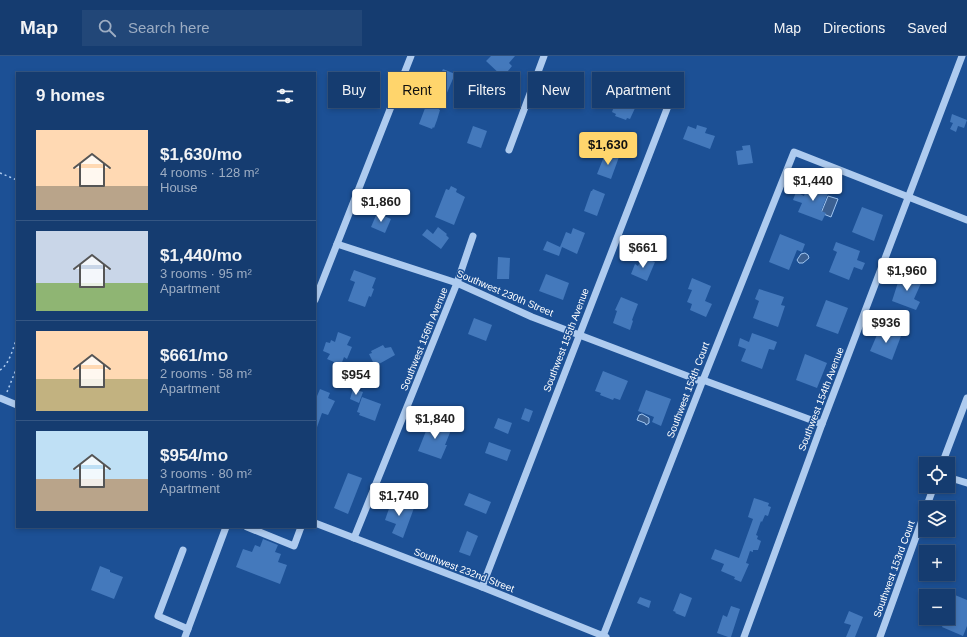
<!DOCTYPE html>
<html lang="en">
<head>
<meta charset="utf-8">
<style>
	body { margin:0; font-family:Arial,sans-serif; background:#224778; color:#f1f3f6; height:100vh; display:flex; flex-direction:column; font-size:15px; white-space:nowrap }
	* { box-sizing:border-box; margin:0 }
	p { font-size:13px; color:#9dadc3 }
	.icon { flex:none; width:22px; height:22px; fill:none; stroke:currentColor; stroke-width:2; stroke-linecap:round; stroke-linejoin:round }
	.map { position:relative; flex:1; overflow:hidden }
	.panel { position:absolute; left:16px; top:16px; width:300px; height:456px; display:flex; flex-direction:column; background:#153c70; border-radius:0px; box-shadow:0 2px 6px #0003,0 0 0 1px #345683 }
	.panel>* { flex:none }
	.hud { position:absolute; left:328px; top:16px; width:380px; height:36px; display:flex; gap:8px }
	.tools { position:absolute; left:919px; top:401px; display:grid; gap:8px }
	.tools a { display:grid; place-items:center; width:36px; height:36px; border-radius:0px; background:#153c70; box-shadow:0 2px 6px #0003,0 0 0 1px #345683; font-size:20px }
	.price { position:absolute; translate:-50% -34px; padding:0 9px; border-radius:4px; background:#fff; color:#222; font-size:13px; line-height:26px; filter:drop-shadow(0 1px 2px #0008) }
	.price::after { content:''; position:absolute; left:50%; top:24px; width:12px; height:9px; margin-left:-6px; background:inherit; clip-path:polygon(0 0,100% 0,50% 100%) }
	.price.active { background:#ffd56c; color:#111 }
	ul { padding:0; list-style:none }
	li { display:flex; align-items:center; gap:12px; height:100px; padding:0 20px }
	li+li { border-top:1px solid #345683 }
	li span { display:grid; place-items:center; flex:none; width:112px; height:80px; border-radius:0px; color:#555 }
	li>.icon { margin-inline-start:auto }
	span .icon { width:48px; height:48px; fill:#fffc; stroke-width:1 }
	li b { font-size:17px }
	h2 { display:flex; justify-content:space-between; align-items:center; height:48px; padding:0 20px; font-size:17px }
	.chip { padding:0 14px; border-radius:0px; background:#153c70; box-shadow:0 2px 6px #0003,0 0 0 1px #345683; font-size:14px; line-height:36px }
	.chip.active { background:#ffd56c; color:#111 }
	header { display:flex; align-items:center; gap:24px; box-sizing:border-box; height:56px; padding:0 20px; background:#153c70; border-bottom:1px solid #345683 }
	header strong { font-size:19px }
	nav { display:flex; gap:22px; margin-inline-start:auto; font-size:14px }
	.search { width:280px; height:36px; background:#224778; display:flex; align-items:center; gap:10px; box-sizing:border-box; padding:0 14px; border-radius:0px; color:#9dadc3; font-size:15px }
	.map>svg:first-child { display:block }
	.water { fill:#3b6092; stroke:#a1c6f1 }
	.building { fill:#4479bc }
	.lines { fill:none; stroke-linecap:round; stroke-linejoin:round }
	.path { stroke:#aecbef; stroke-width:1.5; stroke-dasharray:2 3; stroke-linecap:butt }
	.minor { stroke:#aecbef; stroke-width:7 }
	.labels { text-anchor:middle; dominant-baseline:central; stroke-width:3; stroke-linejoin:round; paint-order:stroke }
	.street-label { font-size:10px; fill:#fff; stroke:#1c5095 }
</style>
</head>
<body>
<header>
<strong>Map</strong>
<div class="search"><svg class="icon" aria-label="search" viewBox="0 0 24 24"><circle cx="10" cy="10" r="6"/><path d="M15 15l6 6"/></svg>Search here</div>
<nav><a>Map</a><a>Directions</a><a>Saved</a></nav>
</header>
<div class="map">
<svg width="967" height="581" viewBox="0 0 967 581">
	<rect width="100%" height="100%" fill="#1c5095"/>
	<g class="water">
		<path d="M828,140L838,143L831,161L821,157Z"/>
		<path d="M805,197L808,199L809,202L803,207H799L797,204L801,198Z"/>
		<path d="M642,358L649,362V367L646,369L645,367L637,364L639,359Z"/>
	</g>
	<g class="building">
		<path d="M491,0H515L509,7L512,10L503,21L486,5Z"/>
		<path d="M443,13L455,18L446,39L435,34V33L432,31L435,23L438,24Z"/>
		<path d="M671,19L677,21L673,32L667,29Z"/>
		<path d="M572,26L581,27L580,30L584,31L582,44L563,40L565,28L570,29L571,28Z"/>
		<path d="M617,42L636,50L630,63L627,62L626,64L615,60L616,58L612,56Z"/>
		<path d="M427,47L440,52L439,54H440L437,64L434,72L433,71L432,73L419,68Z"/>
		<path d="M952,58L967,64L964,72L958,70L956,76L950,73L953,67L950,66Z"/>
		<path d="M697,69L707,72L705,77L715,80L710,93L683,83L688,70L696,73Z"/>
		<path d="M473,70L487,75L481,92L467,87Z"/>
		<path d="M750,89L753,107L738,109L736,95L743,94L742,90Z"/>
		<path d="M607,96L619,101L611,123L597,118L605,98H606Z"/>
		<path d="M808,127L829,135L821,155L826,157L822,165L798,156L802,147L793,144L796,136L804,140Z"/>
		<path d="M451,130L457,133L456,136L465,141L454,169L435,161L446,133L449,134Z"/>
		<path d="M593,133L605,138L597,160L584,155L591,135H592Z"/>
		<path d="M862,151L883,159L874,185L852,176Z"/>
		<path d="M377,157L391,163L385,177L371,171Z"/>
		<path d="M438,171L447,178L446,179L449,182L441,193L422,179L427,173L433,178Z"/>
		<path d="M573,172L585,177L577,198L562,191L559,200L543,194L547,185L560,191L566,176L571,178Z"/>
		<path d="M780,178L805,188L802,196L797,194L789,214L769,206Z"/>
		<path d="M836,186L860,195L857,204L865,207L862,214L854,211L849,224L829,216L837,196L833,194Z"/>
		<path d="M498,201L510,202L509,223H497Z"/>
		<path d="M642,201L655,206L647,225L631,218L635,208L638,210Z"/>
		<path d="M354,214L376,222L372,232L374,233L371,241L369,240L365,251L348,245L355,226L350,224Z"/>
		<path d="M901,217L922,225L914,243L920,246L916,254L892,245Z"/>
		<path d="M546,218L569,227L563,244L539,235Z"/>
		<path d="M692,222L711,230L705,245L712,248L706,261L690,254L692,248L687,246L692,234L688,233Z"/>
		<path d="M759,233L784,241L781,249L785,250L778,271L753,262L759,245L755,243Z"/>
		<path d="M621,241L638,248L632,264L633,265L630,274L613,267L617,255L615,254Z"/>
		<path d="M826,244L848,252L838,278L816,270Z"/>
		<path d="M474,262L492,269L486,285L468,278Z"/>
		<path d="M880,272L901,280L892,304L870,295Z"/>
		<path d="M338,276L351,281L347,289L352,291L347,303L344,301L341,309L327,303L330,298L323,295L326,286L330,287L331,284L335,286Z"/>
		<path d="M752,277L777,286L774,294L769,293L762,313L741,305L746,293L738,290L740,282L749,286Z"/>
		<path d="M383,289L385,292L391,291L395,299L379,308L378,306L374,308L369,298L372,297L371,295Z"/>
		<path d="M805,298L827,307L817,332L796,324Z"/>
		<path d="M603,315L628,325L620,344L614,342L613,344L600,339L601,337L595,335Z"/>
		<path d="M320,333L330,337L328,342L335,345L328,359L322,357L316,374L315,345Z"/>
		<path d="M353,333L363,336L359,347L350,343Z"/>
		<path d="M646,334L671,343L661,370L652,366L654,361L638,355Z"/>
		<path d="M362,341L381,348L375,365L359,359L360,357L357,356Z"/>
		<path d="M525,352L533,355L529,366L521,363Z"/>
		<path d="M498,362L512,367L508,378L494,372Z"/>
		<path d="M430,365L451,374L445,389H447L441,403L418,395Z"/>
		<path d="M489,386L511,394L507,405L485,397Z"/>
		<path d="M348,417L362,422L348,458L334,452Z"/>
		<path d="M469,437L491,446L486,458L464,449Z"/>
		<path d="M754,442L769,447L768,450L771,451L768,460L765,459L762,466L761,465L756,479L758,480L757,483L761,485L758,494H753V496L750,495L746,507L749,508L741,526L734,523L735,521L721,515L724,508L711,503L715,493L739,502L753,463L748,461Z"/>
		<path d="M392,444L414,452L403,482L392,477L396,468L385,464Z"/>
		<path d="M467,475L478,480L470,500L459,496Z"/>
		<path d="M263,483L278,489L275,496L281,498L278,506L287,509L280,528L236,511L243,493L252,496L255,489L260,491Z"/>
		<path d="M100,510L110,514V516L123,521L114,543L91,534Z"/>
		<path d="M680,537L692,542L685,561L675,557L676,556L673,555Z"/>
		<path d="M955,539L967,544V570L963,580L942,571L946,562H948V546L950,541L954,543Z"/>
		<path d="M640,541L651,545L649,552L637,547Z"/>
		<path d="M731,550L740,553L731,581H728L717,577L723,559L727,561Z"/>
		<path d="M849,555L863,561L855,581H846L851,569L844,567Z"/>
	</g>
	<g class="lines">
		<g class="path">
			<path d="M0,117L17,124"/>
			<path d="M0,314C10,308 13,291 17,282"/>
			<path d="M7,336L17,311"/>
		</g>
		<g class="minor">
			<path d="M509,94L544,0"/>
			<path d="M337,188L457,227L532,261L690,321L697,324H703L822,368"/>
			<path d="M315,244L411,0"/>
			<path d="M0,342L17,349"/>
			<path d="M942,408L967,342"/>
			<path d="M948,426L954,423L967,427"/>
			<path d="M926,452L934,430"/>
			<path d="M315,467L482,531L606,581"/>
			<path d="M247,471L294,490L301,471"/>
			<path d="M354,482L457,227L473,180"/>
			<path d="M183,494L158,560L188,573"/>
			<path d="M482,531L670,45"/>
			<path d="M603,580L703,324L794,96L967,164"/>
			<path d="M185,581L226,471"/>
			<path d="M744,581L822,368L962,0"/>
			<path d="M880,581L926,453"/>
		</g>
	</g>
	<g class="labels">
		<g class="street-label">
			<text transform="translate(505 237) rotate(23)">Southwest 230th Street</text>
			<text transform="translate(424 283) rotate(-68)">Southwest 156th Avenue</text>
			<text transform="translate(566 284) rotate(-69)">Southwest 155th Avenue</text>
			<text transform="translate(688 334) rotate(-69)">Southwest 154th Court</text>
			<text transform="translate(821 343) rotate(-69)">Southwest 154th Avenue</text>
			<text transform="translate(894 513) rotate(-70)">Southwest 153rd Court</text>
			<text transform="translate(464 514) rotate(21)">Southwest 232nd Street</text>
		</g>
	</g>
</svg>
<div class="tools">
<a><svg class="icon" aria-label="locate" viewBox="0 0 24 24"><circle cx="12" cy="12" r="6"/><path d="M12 2v4M12 18v4M2 12h4M18 12h4"/></svg></a>
<a><svg class="icon" aria-label="layers" viewBox="0 0 24 24"><path d="M12 4l9 5-9 5-9-5zM3 14l9 5 9-5"/></svg></a>
<a>+</a>
<a>−</a>
</div>
<b class="price active" style="left:608px;top:110px">$1,630</b>
<b class="price" style="left:813px;top:146px">$1,440</b>
<b class="price" style="left:381px;top:167px">$1,860</b>
<b class="price" style="left:643px;top:213px">$661</b>
<b class="price" style="left:907px;top:236px">$1,960</b>
<b class="price" style="left:886px;top:288px">$936</b>
<b class="price" style="left:356px;top:340px">$954</b>
<b class="price" style="left:435px;top:384px">$1,840</b>
<b class="price" style="left:399px;top:461px">$1,740</b>
<div class="hud">
<a class="chip">Buy</a>
<a class="chip active">Rent</a>
<a class="chip">Filters</a>
<a class="chip">New</a>
<a class="chip">Apartment</a>
</div>
<section class="panel">
<h2>9 homes<svg class="icon" aria-label="filters" viewBox="0 0 24 24"><path d="M4 7h16M4 17h16"/><circle cx="9" cy="7" r="2"/><circle cx="15" cy="17" r="2"/></svg></h2>
<ul>
<li><span style="background:linear-gradient(#ffd9b3 70%,#b9a48a 0)"><svg class="icon" aria-label="home" viewBox="0 0 24 24"><path d="M3 11l9-7 9 7M6 9v11h12V9"/></svg></span><div><b>$1,630/mo</b><p>4 rooms · 128 m²</p><p>House</p></div></li>
<li><span style="background:linear-gradient(#c9d6e8 65%,#8fb573 0)"><svg class="icon" aria-label="home" viewBox="0 0 24 24"><path d="M3 11l9-7 9 7M6 9v11h12V9"/></svg></span><div><b>$1,440/mo</b><p>3 rooms · 95 m²</p><p>Apartment</p></div></li>
<li><span style="background:linear-gradient(#ffd9b3 60%,#c2b280 0)"><svg class="icon" aria-label="home" viewBox="0 0 24 24"><path d="M3 11l9-7 9 7M6 9v11h12V9"/></svg></span><div><b>$661/mo</b><p>2 rooms · 58 m²</p><p>Apartment</p></div></li>
<li><span style="background:linear-gradient(#bfe0f5 60%,#b9a48a 0)"><svg class="icon" aria-label="home" viewBox="0 0 24 24"><path d="M3 11l9-7 9 7M6 9v11h12V9"/></svg></span><div><b>$954/mo</b><p>3 rooms · 80 m²</p><p>Apartment</p></div></li>
</ul>
</section>
</div>
</body>
</html>
